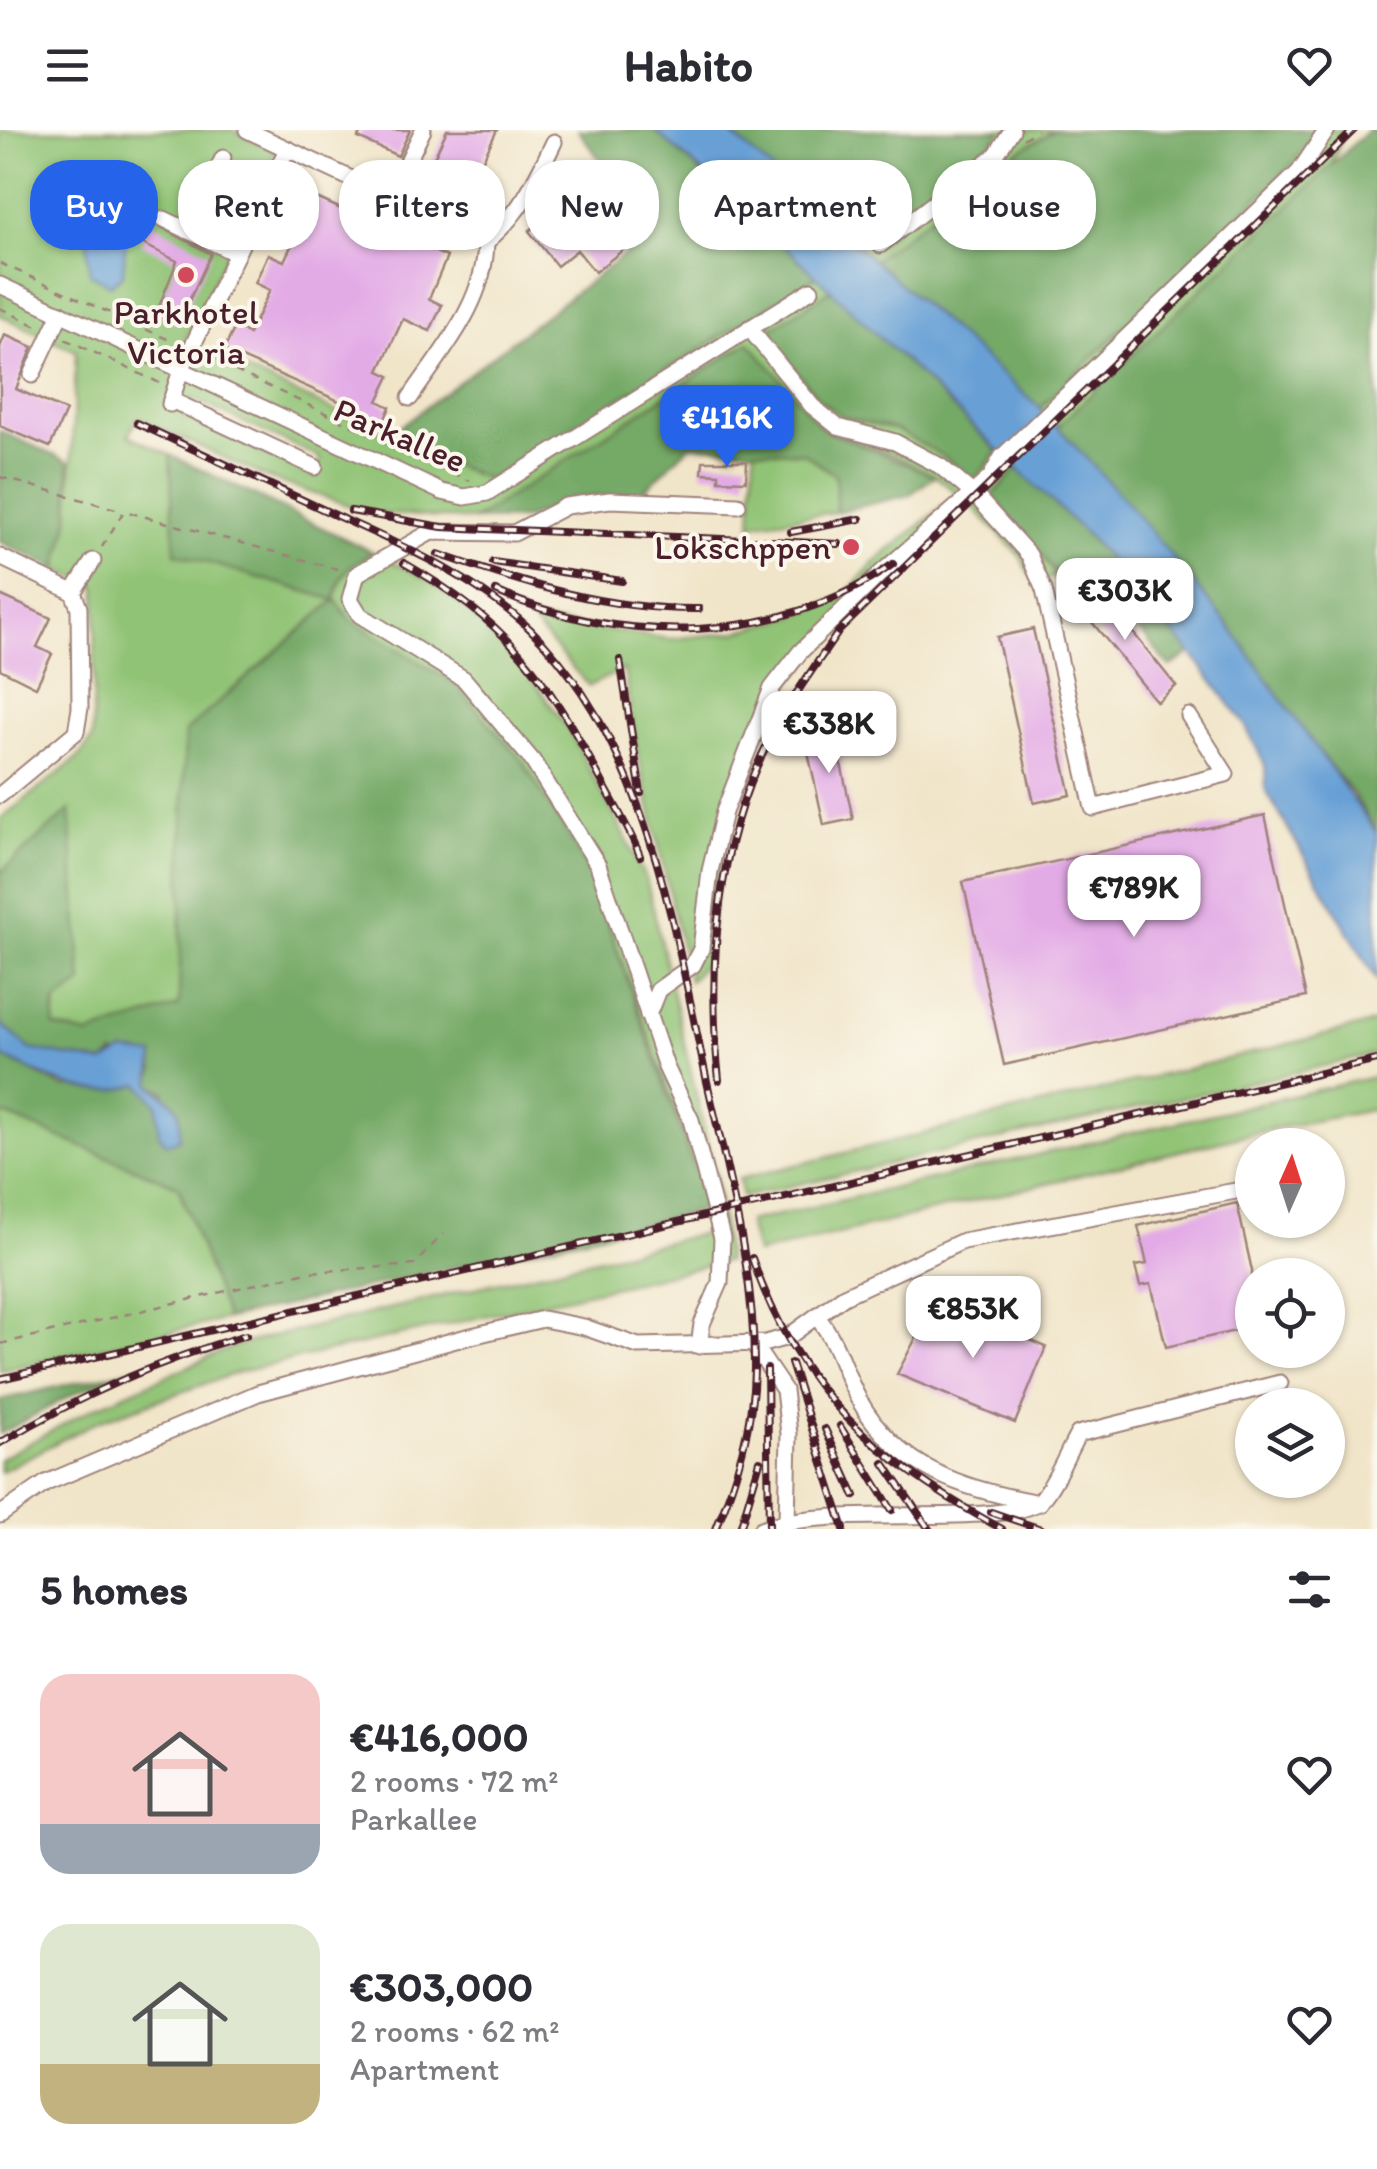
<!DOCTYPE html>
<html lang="en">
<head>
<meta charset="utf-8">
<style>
	body { margin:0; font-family:Itim,sans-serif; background:#f2f2f3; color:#2b2b33; height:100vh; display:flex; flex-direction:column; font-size:38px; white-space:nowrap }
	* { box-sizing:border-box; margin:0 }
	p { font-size:32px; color:#7c7c81 }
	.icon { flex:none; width:55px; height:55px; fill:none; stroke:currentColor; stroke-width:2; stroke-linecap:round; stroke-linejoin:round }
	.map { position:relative; height:1399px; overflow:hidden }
	.details { display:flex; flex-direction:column; background:#fff; flex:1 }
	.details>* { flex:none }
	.top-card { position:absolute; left:30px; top:30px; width:1318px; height:90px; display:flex; gap:20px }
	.needle { width:65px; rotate:3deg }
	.buttons { position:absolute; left:1235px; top:998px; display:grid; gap:20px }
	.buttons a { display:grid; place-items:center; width:110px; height:110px; border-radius:50%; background:#fff; box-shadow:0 2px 8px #0004; font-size:50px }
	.price { position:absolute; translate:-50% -85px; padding:0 22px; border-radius:20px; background:#fff; color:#222; font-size:32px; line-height:65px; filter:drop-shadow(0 2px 5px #0008) }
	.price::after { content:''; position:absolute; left:50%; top:60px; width:30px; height:22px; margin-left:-15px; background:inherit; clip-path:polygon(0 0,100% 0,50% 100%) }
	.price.selected { background:#2563eb; color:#fff }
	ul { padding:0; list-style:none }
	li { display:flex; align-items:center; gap:30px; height:250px; padding:0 40px }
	li span { display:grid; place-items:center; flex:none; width:280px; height:200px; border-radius:30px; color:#555 }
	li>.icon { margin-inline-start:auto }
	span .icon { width:120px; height:120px; fill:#fffc; stroke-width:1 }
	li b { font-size:42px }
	h2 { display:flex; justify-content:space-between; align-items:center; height:120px; padding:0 40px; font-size:42px }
	.tag { padding:0 35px; border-radius:40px; background:#fff; box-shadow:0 2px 8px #0004; font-size:35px; line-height:90px }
	.tag.selected { background:#2563eb; color:#fff }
	header { display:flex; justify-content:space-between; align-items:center; height:130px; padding:0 40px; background:#fff; font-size:45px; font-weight:700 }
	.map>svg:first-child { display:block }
	.green { fill:#90c374; stroke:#6d7150; stroke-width:2.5; fill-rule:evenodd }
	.forest { fill:#74a966; stroke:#5f6448; stroke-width:2.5 }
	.water { fill:#68a0d6; stroke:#596080; stroke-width:2.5 }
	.building { fill:#e3abe6 }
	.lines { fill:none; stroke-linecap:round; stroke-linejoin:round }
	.minor-casing { stroke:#9e827a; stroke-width:19 }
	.path { stroke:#9e827a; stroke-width:2.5; stroke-dasharray:8 8; stroke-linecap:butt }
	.minor { stroke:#fff; stroke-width:15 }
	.rail-casing { stroke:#4a1f2b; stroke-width:8 }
	.rail { stroke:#fbf7ec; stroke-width:4; stroke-dasharray:11; stroke-linecap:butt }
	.poi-dot { fill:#d1495b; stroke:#fbf7ec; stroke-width:4 }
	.labels { text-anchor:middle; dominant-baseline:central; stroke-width:8; stroke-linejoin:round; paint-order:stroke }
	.poi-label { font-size:35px; fill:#4a1f2b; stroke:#fbf7ec }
	.street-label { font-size:35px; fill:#4a1f2b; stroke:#fbf7ec }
</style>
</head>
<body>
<header><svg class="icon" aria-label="menu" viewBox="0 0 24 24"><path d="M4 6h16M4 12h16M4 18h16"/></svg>Habito<svg class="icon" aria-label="heart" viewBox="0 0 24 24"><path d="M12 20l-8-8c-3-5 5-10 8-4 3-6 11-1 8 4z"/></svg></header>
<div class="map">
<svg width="1377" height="1399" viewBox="0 0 1377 1399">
	<rect width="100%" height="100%" fill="#fbf7ec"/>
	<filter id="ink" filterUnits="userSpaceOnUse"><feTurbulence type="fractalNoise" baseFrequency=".01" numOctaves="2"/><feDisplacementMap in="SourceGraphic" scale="20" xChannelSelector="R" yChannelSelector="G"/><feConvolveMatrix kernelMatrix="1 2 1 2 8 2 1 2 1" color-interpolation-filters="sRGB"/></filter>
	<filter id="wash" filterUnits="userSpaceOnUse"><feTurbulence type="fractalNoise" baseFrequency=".0048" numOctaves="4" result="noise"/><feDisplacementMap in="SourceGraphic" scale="40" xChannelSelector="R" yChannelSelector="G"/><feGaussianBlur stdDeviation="2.25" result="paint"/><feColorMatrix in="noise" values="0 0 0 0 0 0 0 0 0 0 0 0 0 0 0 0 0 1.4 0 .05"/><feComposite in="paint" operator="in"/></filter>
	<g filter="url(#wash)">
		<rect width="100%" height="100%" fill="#f1e5c9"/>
		<g class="green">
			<path d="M0,0H232L276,21L184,213L489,350L817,146L831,160L766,202L820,271L844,287L896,300L943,326L974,351L998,321L1018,338L992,366L1032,408L1056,448H1032L1020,426L969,373L840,493L787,557L742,648L717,752L706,832L689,851L636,615L624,539L589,556L529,489L670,509L736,502L797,485L845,466L876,431L958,364L935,346L893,325L823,299L749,212L474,390L371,383L265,347L138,288L129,305L170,325L176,423L335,470C341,442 348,435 373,422L432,452L470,483L529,545L567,597L623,702L647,752L715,1046L727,1131L239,1242L98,1291L0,1342V1329L93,1278L237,1215L713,1101L680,992L588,738L523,632L455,554L352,491L335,470L185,602L179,876L88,905L54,897L70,682L0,743V689L77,629L92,609L97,457L57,439L69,391L76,221L0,185ZM193,269L321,328L314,346L184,286Z"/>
			<path d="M1000,0H1054L1004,30L872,131L858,118L988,20Z"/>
			<path d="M1316,0H1346L1330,38L1057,297L1040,278L1292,34Z"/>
			<path d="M755,319L804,323L836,346V382L751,394Z"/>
			<path d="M1377,892V924L742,1067L739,1049Z"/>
			<path d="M1377,946V979L1266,1000L756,1124L748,1092Z"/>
			<path d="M0,983L178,1056L227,1189L0,1241Z"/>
		</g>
		<g class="forest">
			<path d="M578,0H654L817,146L489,350L387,307L654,102Z"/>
			<path d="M727,0H1000L988,20L858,118Z"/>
			<path d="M1054,0H1316L1292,34L1040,278L872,131L1004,30Z"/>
			<path d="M1368,0H1377V703L1354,665L1057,297Z"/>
			<path d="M831,160L998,321L974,351L943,326L896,300L844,287L820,271L766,202Z"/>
			<path d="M749,212L823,299L935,346L909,365L836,382V346L804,323L690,315L642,363L573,369L525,389L474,390Z"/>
			<path d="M0,301L69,332V391L57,439L0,412Z"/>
			<path d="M170,325L373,422C349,435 339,442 335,470L352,491L455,554L523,632L588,738L708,1079L227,1189L178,1056L0,983V925L63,957L139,954L157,974L159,1005L165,962L150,954L154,939L114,924L104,933L30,919L0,893V743L70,680L82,853L55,873L54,897L88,905L179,876L185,602L335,470L175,423Z"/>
			<path d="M1018,338L1087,405L1191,523L1170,537L1096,448L1073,463L992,366Z"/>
			<path d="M139,1238L81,1260L0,1304V1270Z"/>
		</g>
		<g class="water">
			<path d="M654,0H727L1040,278L1123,368L1231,498L1377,703V851L1266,661L1265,635L1244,593L1191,523L1087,405L756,89Z"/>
			<path d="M117,97L126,108L123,145L111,155L90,144L87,114L95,99Z"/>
			<path d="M0,893L30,919L103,933L125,921L154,925L151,954C173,976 184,970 179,1009L166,1014L159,1005L157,974L139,954C86,973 48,947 1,926Z"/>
		</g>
		<g id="blocks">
			<g class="building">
				<path d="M362,0H410L398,26L358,8Z"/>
				<path d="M447,0H497L463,71L423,51Z"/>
				<path d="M583,32L642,105L595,142L577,120L557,136L529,101L549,85L538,67Z"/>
				<path d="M299,60L447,127L429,169L442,175L430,201L403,189L379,241L390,246L378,271L390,277L384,291L224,220L235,197L249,204L270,160L255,153L268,124L284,131L304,89L289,82Z"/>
				<path d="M151,92L211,124L178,194L156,184L177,131L141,113Z"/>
				<path d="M5,205L33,217L16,259L66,281L50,317L0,296V217Z"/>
				<path d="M703,331H747L746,351L719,350V344L702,343Z"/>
				<path d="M1094,454L1176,556L1157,572L1074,470Z"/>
				<path d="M0,465L51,488L37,517L52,524L36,557L0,539Z"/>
				<path d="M1033,499L1071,665L1034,673L997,507Z"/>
				<path d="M833,597L853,689L824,695L804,604Z"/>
				<path d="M1265,685L1306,867L1004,935L963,752Z"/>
				<path d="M1237,1073L1252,1141V1197L1166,1217L1151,1154L1140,1156L1135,1136L1147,1134L1138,1096Z"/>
				<path d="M936,1170L1046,1217L1015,1293L897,1244Z"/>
			</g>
		</g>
	</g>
	<g filter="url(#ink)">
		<use href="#blocks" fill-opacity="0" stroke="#9e827a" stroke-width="2.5"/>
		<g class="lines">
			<g class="minor-casing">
				<g id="minor">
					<path d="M247,0L486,112"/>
					<path d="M390,68L423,0"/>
					<path d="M164,89L237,124"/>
					<path d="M188,101L223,28"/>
					<path d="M880,115L996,25L1012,0"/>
					<path d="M0,155L442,362L465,367L487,363L811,160"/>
					<path d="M749,198L812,276L838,297L895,312L940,336L976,366L1029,425L1044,460L1093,678L1226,644L1189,586"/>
					<path d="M32,245L61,183"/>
					<path d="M410,268C443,219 485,173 486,112C520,84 535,52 554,12"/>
					<path d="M171,270L315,337"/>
					<path d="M170,274L181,240L287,19"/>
					<path d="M0,427L73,462L79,478L80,578L76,602L0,665"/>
					<path d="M73,462L93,431"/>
					<path d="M648,885L658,860L693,835L701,819L710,741L724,682L772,558L800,522L880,444L990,348L1002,327L1299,42L1327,0"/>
					<path d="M818,1188C839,1214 843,1241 859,1270C898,1339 965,1360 1039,1373"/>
					<path d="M753,1214L784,1260L789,1304L787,1392"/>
					<path d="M699,1216L702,1194L720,1153L722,1108L691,990L666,937L598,735L532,630L464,549L360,485L350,469L357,444L431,402L514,403L566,376L610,370L738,375"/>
					<path d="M0,1385L46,1353L258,1263L467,1207L543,1189L584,1197L638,1216L766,1213L788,1207L844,1166L963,1111L1252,1058"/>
					<path d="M761,1399C826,1373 1000,1399 1040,1371C1056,1353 1066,1325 1078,1304L1280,1253"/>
				</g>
			</g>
			<g class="path">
				<path d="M1023,9L1037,0"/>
				<path d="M0,133L176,213"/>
				<path d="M0,178L39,197"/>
				<path d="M65,209L162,254"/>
				<path d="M206,227L470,351"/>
				<path d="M0,347L123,381"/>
				<path d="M102,417L124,381L341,440"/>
				<path d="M0,1214L307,1142L414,1135L443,1104"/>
			</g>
			<use href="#minor" class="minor"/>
			<g class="rail-casing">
				<g id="rail">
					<path d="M137,293C203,324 269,355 335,385C403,416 475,447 530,499C649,615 674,802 708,956C729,1049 755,1143 754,1239C753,1295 737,1347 716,1399"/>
					<path d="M351,381L442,397L839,414"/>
					<path d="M791,402L860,389"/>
					<path d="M438,424C525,454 606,480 699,479"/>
					<path d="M493,432L622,451"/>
					<path d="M404,433C506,491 543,542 598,644C612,671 629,697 640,726"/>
					<path d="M496,461C618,517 781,515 893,434"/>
					<path d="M620,530L641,663"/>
					<path d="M719,950C707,835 716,709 772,605C791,568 816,535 839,501L1354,0"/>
					<path d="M752,1128C799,1265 879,1331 1002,1399"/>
					<path d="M791,1233L844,1399"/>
					<path d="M767,1239L769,1399"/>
					<path d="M0,1249L1377,930"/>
					<path d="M840,1296L892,1380"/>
					<path d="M825,1299L855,1366"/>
					<path d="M0,1313C77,1267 160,1230 246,1205"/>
					<path d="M884,1333L929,1399"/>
					<path d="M991,1382L1041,1399"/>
					<path d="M740,1399L760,1331"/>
				</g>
			</g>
			<use href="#rail" class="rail"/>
		</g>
	</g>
	<g class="poi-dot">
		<circle cx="186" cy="145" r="10"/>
		<circle cx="851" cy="417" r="10"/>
	</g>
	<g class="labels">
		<g class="poi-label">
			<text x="186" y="182">Parkhotel<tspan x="186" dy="40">Victoria</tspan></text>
			<text x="831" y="417" text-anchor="end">Lokschppen</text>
		</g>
		<g class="street-label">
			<text transform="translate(400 305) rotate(23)">Parkallee</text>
		</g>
	</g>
</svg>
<div class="buttons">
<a><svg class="needle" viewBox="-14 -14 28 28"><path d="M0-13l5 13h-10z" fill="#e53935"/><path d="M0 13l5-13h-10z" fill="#7c7c81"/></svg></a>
<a><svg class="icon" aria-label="locate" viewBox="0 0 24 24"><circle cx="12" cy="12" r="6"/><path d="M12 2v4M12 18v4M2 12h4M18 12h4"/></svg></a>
<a><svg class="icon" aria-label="layers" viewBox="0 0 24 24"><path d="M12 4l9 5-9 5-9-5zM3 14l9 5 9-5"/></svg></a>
</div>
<b class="price selected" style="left:727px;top:340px">€416K</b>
<b class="price" style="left:1125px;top:513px">€303K</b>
<b class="price" style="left:829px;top:646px">€338K</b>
<b class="price" style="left:1134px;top:810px">€789K</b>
<b class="price" style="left:973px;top:1231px">€853K</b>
<div class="top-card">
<a class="tag selected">Buy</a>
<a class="tag">Rent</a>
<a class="tag">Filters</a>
<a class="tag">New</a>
<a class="tag">Apartment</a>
<a class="tag">House</a>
</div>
</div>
<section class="details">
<h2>5 homes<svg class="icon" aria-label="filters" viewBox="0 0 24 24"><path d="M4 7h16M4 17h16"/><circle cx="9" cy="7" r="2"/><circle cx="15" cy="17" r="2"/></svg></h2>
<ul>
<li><span style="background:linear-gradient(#f6c9c9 75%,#9aa5b1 0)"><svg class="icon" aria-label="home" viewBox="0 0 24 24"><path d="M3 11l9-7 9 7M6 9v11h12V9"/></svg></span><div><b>€416,000</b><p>2 rooms · 72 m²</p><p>Parkallee</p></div><svg class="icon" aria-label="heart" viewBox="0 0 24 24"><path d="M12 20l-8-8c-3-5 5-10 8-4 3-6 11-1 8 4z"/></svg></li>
<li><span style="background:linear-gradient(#dfe7d0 70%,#c2b280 0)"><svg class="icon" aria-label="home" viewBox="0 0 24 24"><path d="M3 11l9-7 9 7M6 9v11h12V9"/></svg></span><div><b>€303,000</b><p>2 rooms · 62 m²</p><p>Apartment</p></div><svg class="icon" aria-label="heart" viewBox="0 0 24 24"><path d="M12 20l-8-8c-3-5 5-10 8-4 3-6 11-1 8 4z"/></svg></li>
</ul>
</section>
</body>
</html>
